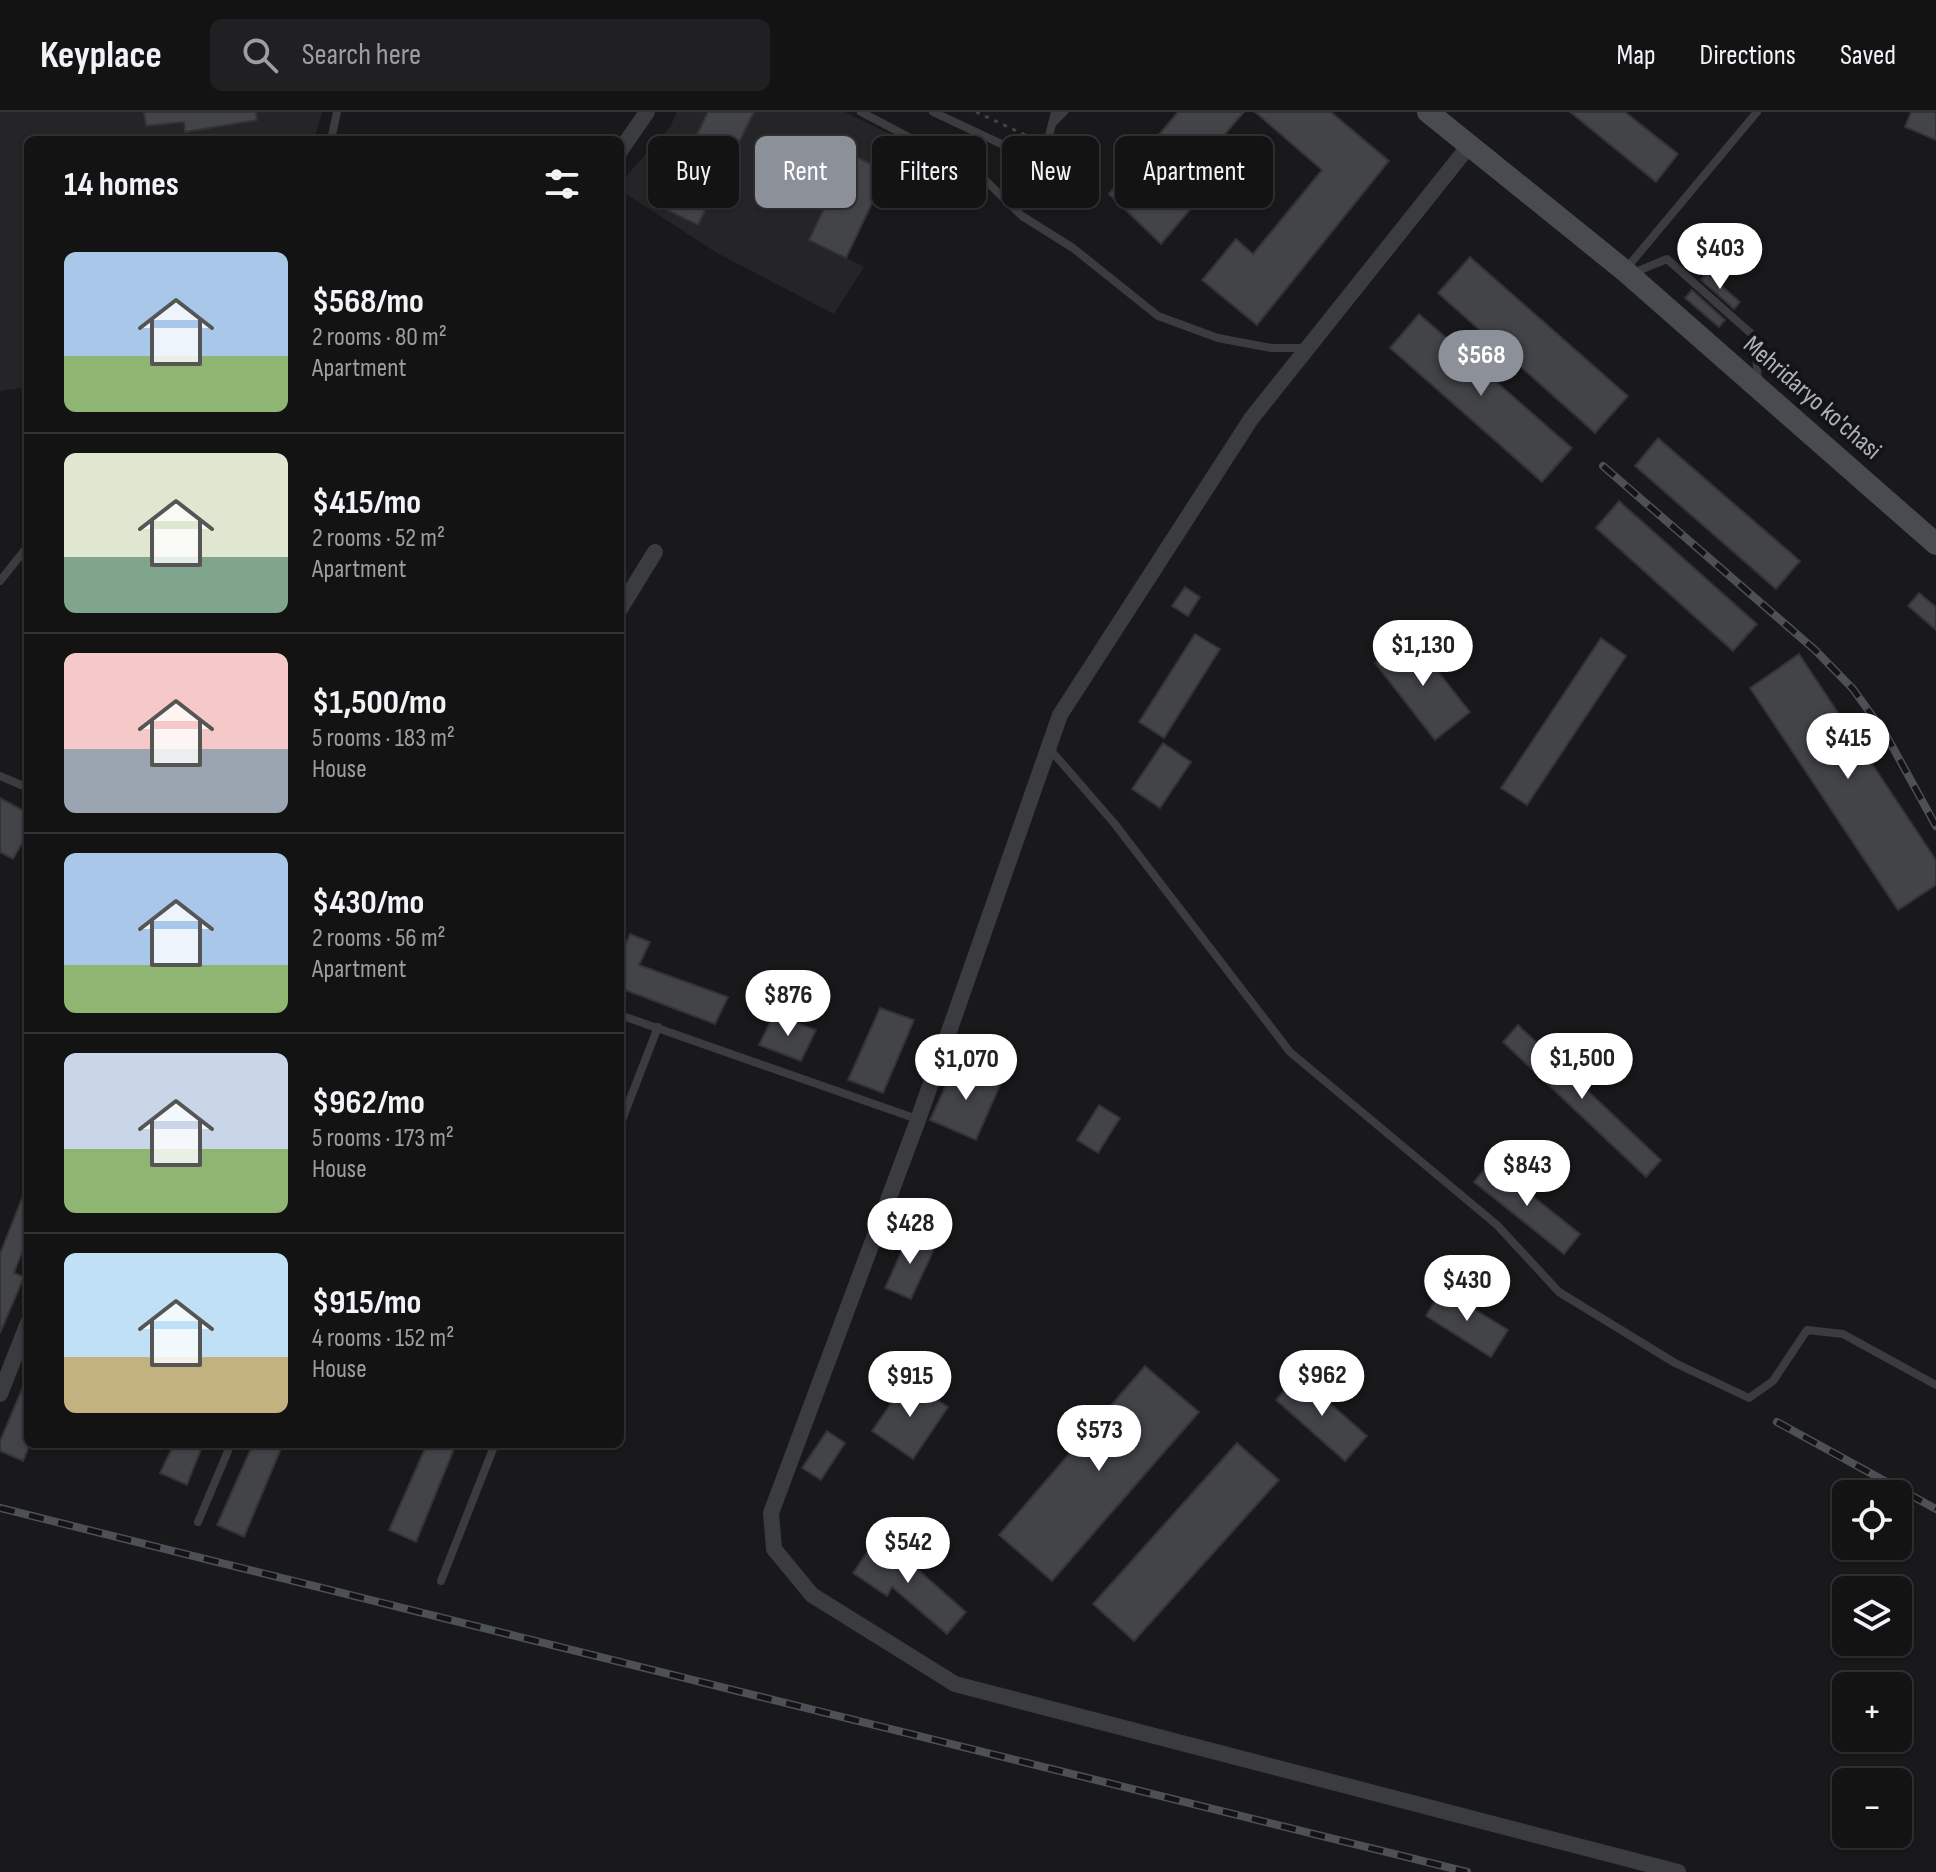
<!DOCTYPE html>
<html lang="en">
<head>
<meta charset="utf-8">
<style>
	body { margin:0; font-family:"Sofia Sans Condensed",sans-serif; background:#202022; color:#f1f3f6; height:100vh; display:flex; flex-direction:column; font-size:30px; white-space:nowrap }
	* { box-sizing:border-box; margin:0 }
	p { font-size:26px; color:#9d9ea0 }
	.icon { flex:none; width:44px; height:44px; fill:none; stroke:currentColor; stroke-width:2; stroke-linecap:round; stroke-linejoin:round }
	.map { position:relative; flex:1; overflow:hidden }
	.panel { position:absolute; left:24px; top:24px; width:600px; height:1312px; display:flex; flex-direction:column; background:#131314; border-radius:12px; box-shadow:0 2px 6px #0004,0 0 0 2px #323234 }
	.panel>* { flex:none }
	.banner { position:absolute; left:648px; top:24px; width:760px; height:72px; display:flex; gap:16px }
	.controls { position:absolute; left:1832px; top:1368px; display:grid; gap:16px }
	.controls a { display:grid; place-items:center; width:80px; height:80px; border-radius:12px; background:#131314; box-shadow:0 2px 6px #0004,0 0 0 2px #323234; font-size:40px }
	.price { position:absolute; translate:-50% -68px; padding:0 18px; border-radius:28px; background:#fff; color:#222; font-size:26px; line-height:52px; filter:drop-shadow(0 2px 4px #0008) }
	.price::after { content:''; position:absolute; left:50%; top:48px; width:24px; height:18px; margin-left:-12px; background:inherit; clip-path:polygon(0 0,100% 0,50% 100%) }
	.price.on { background:#8c9099; color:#fff }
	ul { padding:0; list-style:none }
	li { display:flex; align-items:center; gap:24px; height:200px; padding:0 40px }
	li+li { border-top:2px solid #323234 }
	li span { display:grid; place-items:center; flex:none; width:224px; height:160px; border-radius:12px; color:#555 }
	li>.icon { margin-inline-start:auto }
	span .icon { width:96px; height:96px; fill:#fffc; stroke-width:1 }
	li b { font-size:34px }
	h2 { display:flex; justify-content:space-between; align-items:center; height:96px; padding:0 40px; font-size:34px }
	.chip { padding:0 28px; border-radius:12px; background:#131314; box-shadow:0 2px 6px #0004,0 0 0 2px #323234; font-size:28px; line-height:72px }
	.chip.on { background:#8c9099; color:#fff }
	header { display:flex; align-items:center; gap:48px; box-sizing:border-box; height:112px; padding:0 40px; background:#131314; border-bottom:2px solid #323234 }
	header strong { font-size:38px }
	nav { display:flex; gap:44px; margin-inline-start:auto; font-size:28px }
	.search { width:560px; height:72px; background:#202022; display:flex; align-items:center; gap:20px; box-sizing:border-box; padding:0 28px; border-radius:12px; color:#9d9ea0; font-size:30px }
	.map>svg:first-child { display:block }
	.built { fill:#252528 }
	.building { fill:#434448; stroke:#333337; stroke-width:2 }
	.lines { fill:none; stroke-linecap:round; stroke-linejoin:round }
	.path { stroke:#404347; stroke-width:3; stroke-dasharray:4 6; stroke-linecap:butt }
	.service { stroke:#3a3c40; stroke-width:8 }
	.minor { stroke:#3a3c40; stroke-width:16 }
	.secondary { stroke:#484b50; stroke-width:22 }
	.rail-casing { stroke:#4d5055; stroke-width:8 }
	.rail { stroke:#141416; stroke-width:5; stroke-dasharray:15; stroke-linecap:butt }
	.labels { text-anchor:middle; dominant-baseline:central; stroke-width:8; stroke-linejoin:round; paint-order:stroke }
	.street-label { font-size:26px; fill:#abb2bb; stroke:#141416 }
</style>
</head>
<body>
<header>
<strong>Keyplace</strong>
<div class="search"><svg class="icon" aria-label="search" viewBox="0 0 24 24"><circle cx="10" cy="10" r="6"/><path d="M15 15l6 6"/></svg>Search here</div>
<nav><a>Map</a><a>Directions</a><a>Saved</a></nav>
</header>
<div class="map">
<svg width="1936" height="1760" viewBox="0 0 1936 1760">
	<rect width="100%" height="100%" fill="#19191b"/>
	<g class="built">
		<path d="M0,0H322L314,28H28V275L0,279Z"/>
		<path d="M677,0H845L925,39L904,80L882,71L847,146L864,155L834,202L717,141L620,78V71L670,15Z"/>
	</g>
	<g class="building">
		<path d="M144,0H256L257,8L185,20L184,10L146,14Z"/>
		<path d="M708,0H754L698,113L661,95Z"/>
		<path d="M1178,0H1244L1176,79L1193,94L1161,132L1109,82Z"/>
		<path d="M1255,0H1331L1389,49L1257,213L1202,168L1236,127L1253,142L1322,58Z"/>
		<path d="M1570,0H1625L1678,42L1656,70Z"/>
		<path d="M1911,0H1936V28L1905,15Z"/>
		<path d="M850,42L887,60L846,146L809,128Z"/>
		<path d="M901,51L915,57L904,80L890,73Z"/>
		<path d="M1470,145L1628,284L1595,321L1438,181Z"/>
		<path d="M1707,161L1740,190L1734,197L1701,168Z"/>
		<path d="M1692,178L1725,208L1719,215L1685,186Z"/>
		<path d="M1419,202L1572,336L1542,370L1390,236Z"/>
		<path d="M1658,326L1800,449L1776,477L1635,354Z"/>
		<path d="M1619,389L1757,512L1733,539L1596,416Z"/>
		<path d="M1185,475L1200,485L1188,504L1172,494Z"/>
		<path d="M1919,481L1936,495V518L1908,494Z"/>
		<path d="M1195,522L1220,537L1164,626L1139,610Z"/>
		<path d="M1410,524L1470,600L1435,628L1375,551Z"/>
		<path d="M1601,526L1626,544L1527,693L1501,676Z"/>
		<path d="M1799,542L1936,748V773L1898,798L1750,576Z"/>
		<path d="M1163,631L1191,650L1160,696L1132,677Z"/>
		<path d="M0,686L28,701V721L13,747L0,740Z"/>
		<path d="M630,822L650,830L639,853L728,885L715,912L620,876V845Z"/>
		<path d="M880,896L914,908L883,981L848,968Z"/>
		<path d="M774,902L816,918L801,949L759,933Z"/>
		<path d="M1518,913L1661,1048L1646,1065L1503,930Z"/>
		<path d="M956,951L1001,971L976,1028L930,1008Z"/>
		<path d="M1099,993L1120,1006L1098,1041L1077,1028Z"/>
		<path d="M1490,1050L1580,1122L1564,1142L1474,1070Z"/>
		<path d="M28,1071V1125L14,1161L24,1165L0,1221V1142Z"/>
		<path d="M910,1121L936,1133L911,1187L885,1176Z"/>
		<path d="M1442,1177L1508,1218L1491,1245L1426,1204Z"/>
		<path d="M1145,1254L1199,1300L1052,1469L999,1423Z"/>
		<path d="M28,1263V1337L23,1349L0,1339V1329Z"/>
		<path d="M1298,1263L1367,1324L1345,1349L1276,1288Z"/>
		<path d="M907,1268L948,1295L913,1347L872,1319Z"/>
		<path d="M827,1319L845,1331L821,1368L802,1356Z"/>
		<path d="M1237,1331L1279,1368L1134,1529L1093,1492Z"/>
		<path d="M174,1332H203L187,1373L160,1361Z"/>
		<path d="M253,1332H283L244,1425L217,1413Z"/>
		<path d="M427,1332H456L416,1430L389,1418Z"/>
		<path d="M876,1427L907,1448L966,1500L947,1522L892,1475L887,1484L853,1461Z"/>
	</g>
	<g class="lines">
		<path class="path" d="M976,0L1034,27"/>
		<g class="service">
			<path d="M861,0L979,62L1022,104L1073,136L1158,204L1218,226L1271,236H1305"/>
			<path d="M933,0L1042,51L1055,0"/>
			<path d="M1052,12L1064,0"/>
			<path d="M331,28L337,0"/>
			<path d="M1625,158L1757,0"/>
			<path d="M1633,161L1667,147L1755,225L1758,270"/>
			<path d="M0,469L28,434"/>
			<path d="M1048,635L1114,711L1290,940L1497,1113L1559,1180L1675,1251L1749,1286L1773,1269L1807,1218L1843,1222L1936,1273"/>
			<path d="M0,664L28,676"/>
			<path d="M620,903L917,1007"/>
			<path d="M620,1013L658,915"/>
			<path d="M198,1410L231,1332"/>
			<path d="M441,1469L495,1332"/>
		</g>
		<g class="minor">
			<path d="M1468,35L1251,307L1060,603L918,1008L771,1401L774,1437L812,1483L955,1572L1678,1760"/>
			<path d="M620,39L647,0"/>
			<path d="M620,497L655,440"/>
			<path d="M0,1282L28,1211"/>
		</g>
		<path class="secondary" d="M1428,0L1625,159L1936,432"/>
		<g class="rail-casing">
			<g id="rail">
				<path d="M1603,354L1815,538L1853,577L1886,623L1936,714"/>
				<path d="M1777,1310L1936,1397"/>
				<path d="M0,1396L1467,1760"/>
			</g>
		</g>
		<use href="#rail" class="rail"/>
	</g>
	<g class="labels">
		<g class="street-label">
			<text transform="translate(1812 286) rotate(41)">Мehridaryo ko'chasi</text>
		</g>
	</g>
</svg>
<div class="controls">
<a><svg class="icon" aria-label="locate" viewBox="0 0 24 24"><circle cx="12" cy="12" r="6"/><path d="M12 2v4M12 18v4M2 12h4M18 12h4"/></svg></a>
<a><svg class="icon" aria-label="layers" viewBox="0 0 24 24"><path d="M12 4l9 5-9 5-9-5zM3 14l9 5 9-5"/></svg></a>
<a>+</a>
<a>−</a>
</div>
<b class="price" style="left:1720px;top:179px">$403</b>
<b class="price on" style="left:1481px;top:286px">$568</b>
<b class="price" style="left:1423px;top:576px">$1,130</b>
<b class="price" style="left:1848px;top:669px">$415</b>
<b class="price" style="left:788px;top:926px">$876</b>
<b class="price" style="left:1582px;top:989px">$1,500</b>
<b class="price" style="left:966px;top:990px">$1,070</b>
<b class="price" style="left:1527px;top:1096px">$843</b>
<b class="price" style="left:910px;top:1154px">$428</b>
<b class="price" style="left:1467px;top:1211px">$430</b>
<b class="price" style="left:1322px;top:1306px">$962</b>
<b class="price" style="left:910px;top:1307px">$915</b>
<b class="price" style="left:1099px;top:1361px">$573</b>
<b class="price" style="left:908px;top:1473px">$542</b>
<div class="banner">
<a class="chip">Buy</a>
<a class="chip on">Rent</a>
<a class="chip">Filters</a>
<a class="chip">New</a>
<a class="chip">Apartment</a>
</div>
<section class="panel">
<h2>14 homes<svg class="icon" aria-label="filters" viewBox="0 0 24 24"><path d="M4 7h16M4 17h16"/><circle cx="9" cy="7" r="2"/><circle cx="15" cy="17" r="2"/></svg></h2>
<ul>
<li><span style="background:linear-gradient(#a9c7e8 65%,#8fb573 0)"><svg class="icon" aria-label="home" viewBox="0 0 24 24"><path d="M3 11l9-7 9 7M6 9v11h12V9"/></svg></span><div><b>$568/mo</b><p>2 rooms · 80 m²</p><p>Apartment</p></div></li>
<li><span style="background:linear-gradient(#dfe7d0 65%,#7fa58c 0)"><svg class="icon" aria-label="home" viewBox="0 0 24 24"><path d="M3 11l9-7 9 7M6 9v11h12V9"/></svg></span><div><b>$415/mo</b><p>2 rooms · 52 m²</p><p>Apartment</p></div></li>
<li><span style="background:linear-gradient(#f6c9c9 60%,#9aa5b1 0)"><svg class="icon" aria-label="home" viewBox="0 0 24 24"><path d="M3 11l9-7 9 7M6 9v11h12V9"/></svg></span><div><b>$1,500/mo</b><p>5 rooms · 183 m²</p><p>House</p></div></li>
<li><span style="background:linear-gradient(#a9c7e8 70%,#8fb573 0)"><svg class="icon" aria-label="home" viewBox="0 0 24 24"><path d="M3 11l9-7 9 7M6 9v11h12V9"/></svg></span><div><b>$430/mo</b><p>2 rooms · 56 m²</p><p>Apartment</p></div></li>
<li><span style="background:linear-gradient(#c9d6e8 60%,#8fb573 0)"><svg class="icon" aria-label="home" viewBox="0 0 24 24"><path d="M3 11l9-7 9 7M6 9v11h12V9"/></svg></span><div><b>$962/mo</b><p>5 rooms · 173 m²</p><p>House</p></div></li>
<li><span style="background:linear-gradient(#bfe0f5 65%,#c2b280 0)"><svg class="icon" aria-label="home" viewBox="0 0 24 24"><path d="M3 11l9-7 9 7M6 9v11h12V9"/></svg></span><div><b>$915/mo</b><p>4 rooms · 152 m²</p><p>House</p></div></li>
</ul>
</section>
</div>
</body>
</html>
